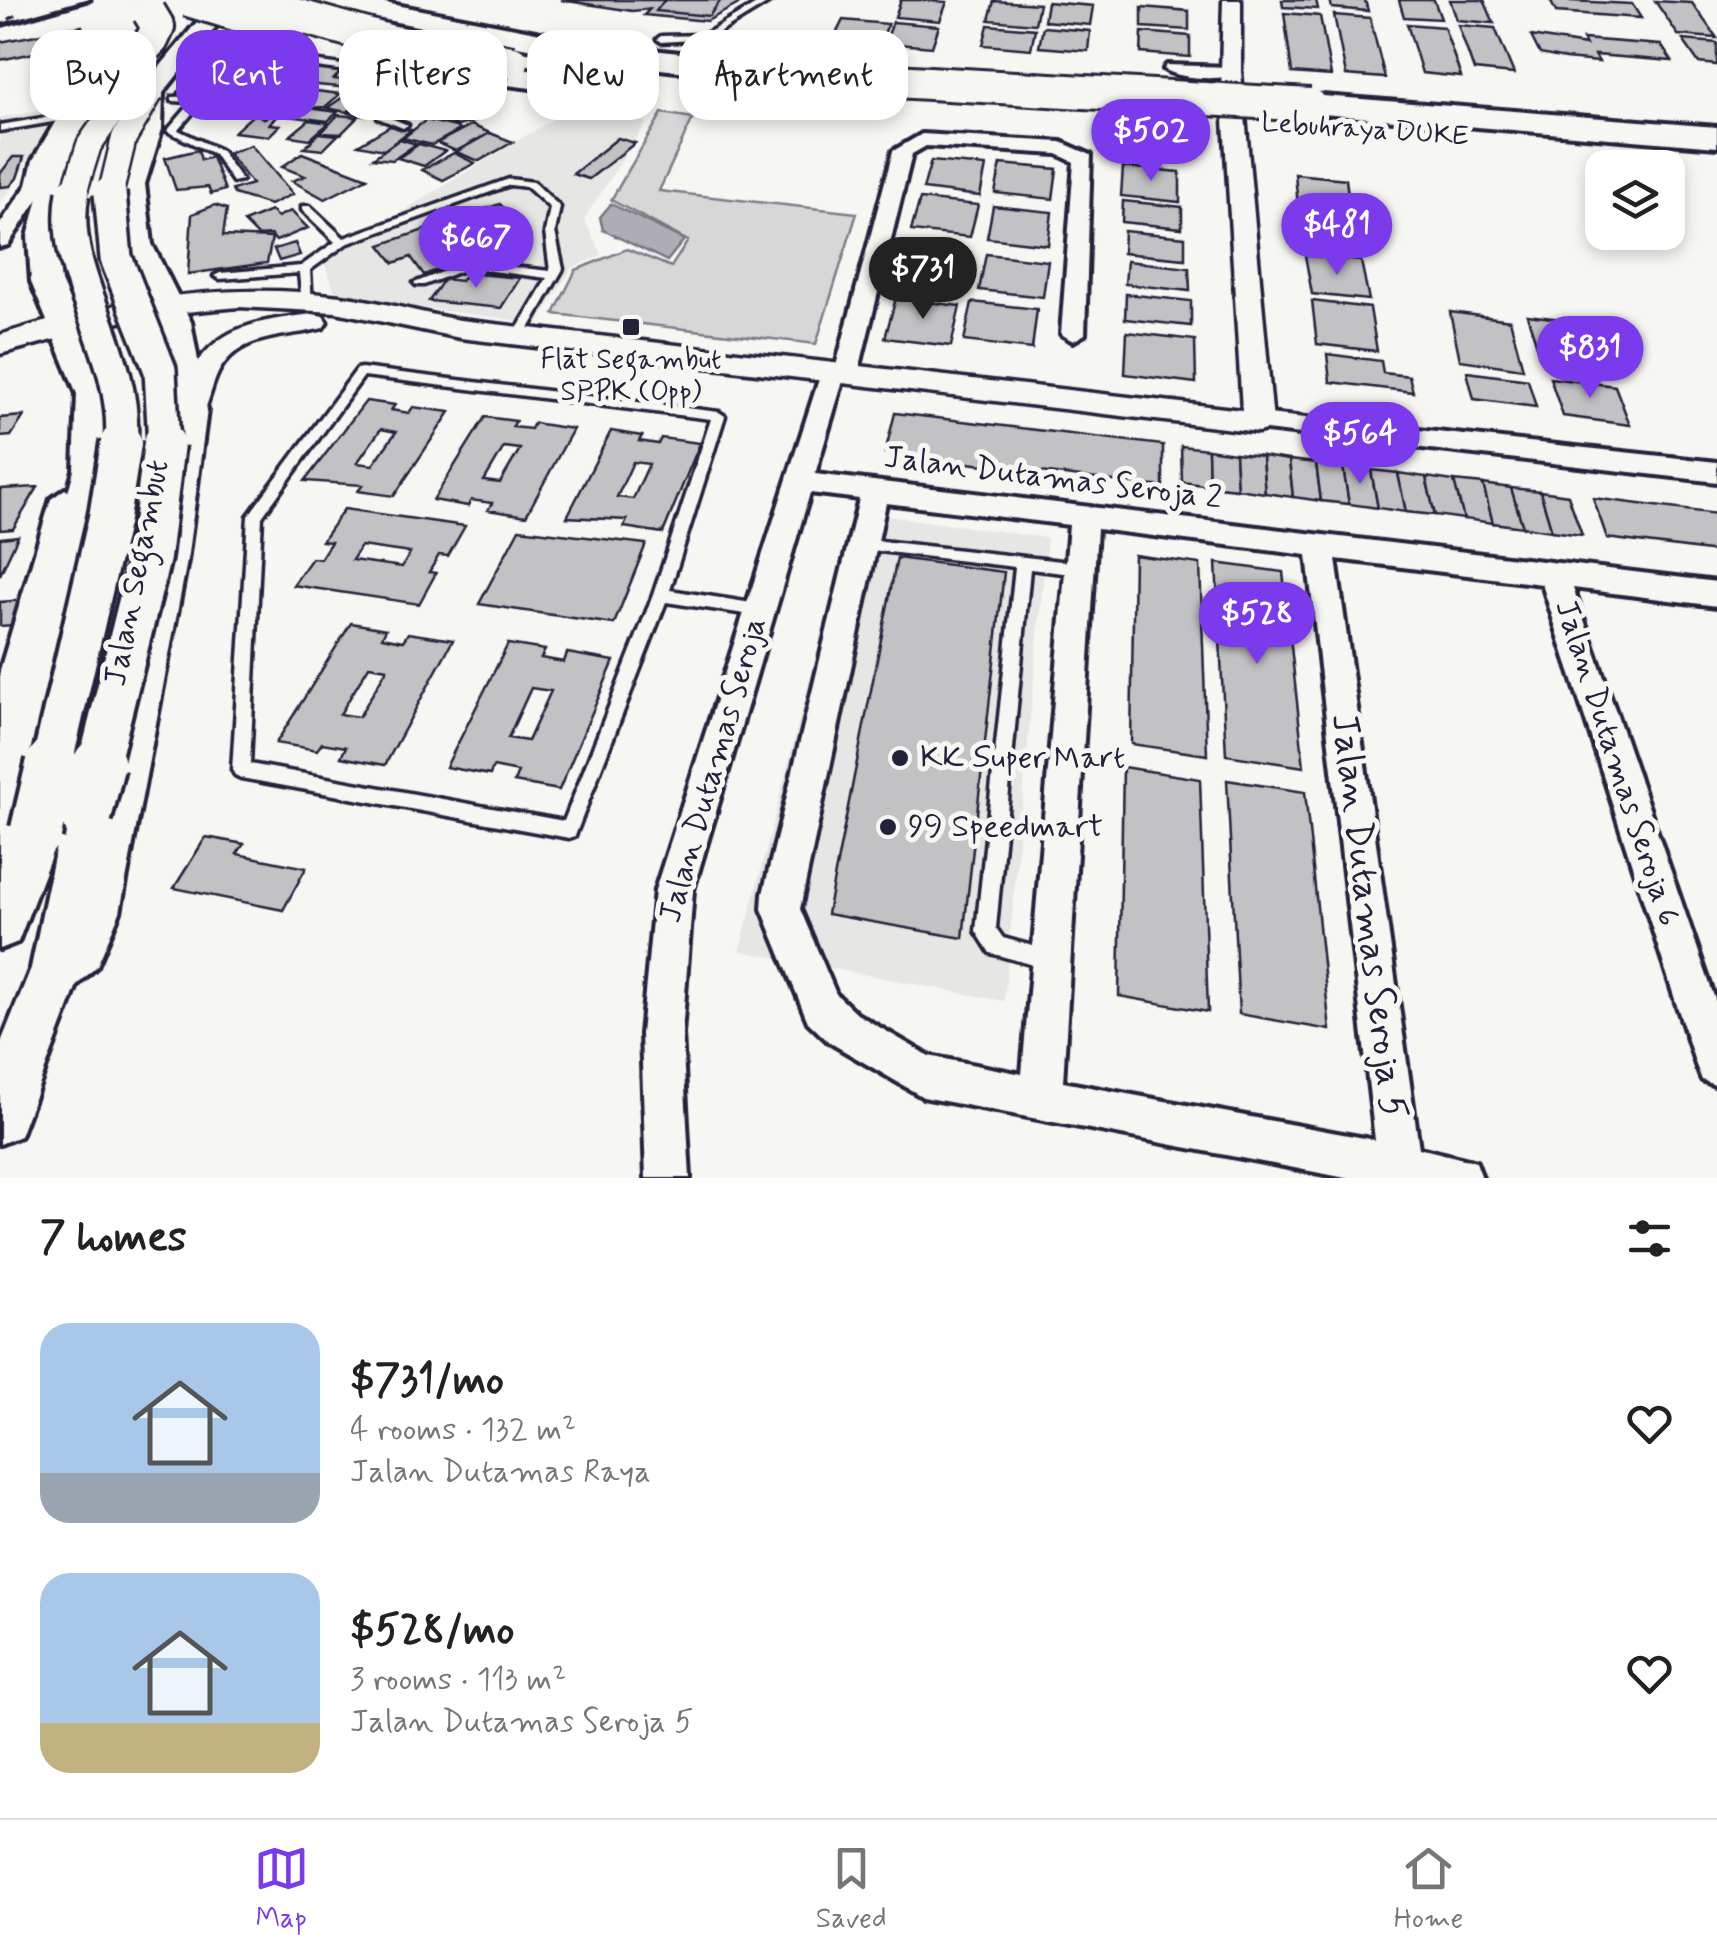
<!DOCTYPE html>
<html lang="en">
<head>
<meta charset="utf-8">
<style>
	body { margin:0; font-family:Mynerve,sans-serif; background:#f2f2f2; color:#222; height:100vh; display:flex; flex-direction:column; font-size:38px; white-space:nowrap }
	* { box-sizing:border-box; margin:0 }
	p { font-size:32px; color:#767676 }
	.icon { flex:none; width:55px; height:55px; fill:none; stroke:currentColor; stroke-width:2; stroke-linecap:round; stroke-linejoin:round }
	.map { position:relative; height:1178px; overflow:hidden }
	.sheet { display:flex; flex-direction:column; background:#fff; flex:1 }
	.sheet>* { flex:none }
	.hud { position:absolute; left:30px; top:30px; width:1000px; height:90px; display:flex; gap:20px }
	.controls { position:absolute; left:1585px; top:150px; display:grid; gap:20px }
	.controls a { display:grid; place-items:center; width:100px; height:100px; border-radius:20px; background:#fff; box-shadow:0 5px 15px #0003; font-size:50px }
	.price { position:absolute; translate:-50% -85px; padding:0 22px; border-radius:35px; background:#7c3aed; color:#fff; font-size:32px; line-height:65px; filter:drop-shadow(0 2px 5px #0008) }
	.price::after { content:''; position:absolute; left:50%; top:60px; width:30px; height:22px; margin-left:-15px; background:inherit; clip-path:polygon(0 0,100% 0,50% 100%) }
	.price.current { background:#222; color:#fff }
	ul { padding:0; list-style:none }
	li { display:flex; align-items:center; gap:30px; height:250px; padding:0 40px }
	li span { display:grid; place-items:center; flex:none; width:280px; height:200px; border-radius:30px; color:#555 }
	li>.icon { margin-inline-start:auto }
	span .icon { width:120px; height:120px; fill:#fffc; stroke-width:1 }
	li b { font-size:42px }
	h2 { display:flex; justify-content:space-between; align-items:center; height:120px; padding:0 40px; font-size:42px }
	.chip { padding:0 35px; border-radius:30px; background:#fff; box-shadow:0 5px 15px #0003; font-size:35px; line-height:90px }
	.chip.current { background:#7c3aed; color:#fff }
	.tabs { display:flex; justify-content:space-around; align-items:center; height:140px; border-top:2px solid #e0e0e0; background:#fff; font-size:28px; color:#767676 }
	.tabs a { display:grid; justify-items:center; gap:5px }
	.tabs .current { color:#7c3aed }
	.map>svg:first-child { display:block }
	.built { fill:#e6e6e4 }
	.green { fill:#d7d7d7; stroke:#7c7c89; stroke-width:2.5 }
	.water { fill:#adadb3; stroke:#757583; stroke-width:2.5 }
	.building { fill:#c2c2c4; stroke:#22223b; stroke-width:2.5; fill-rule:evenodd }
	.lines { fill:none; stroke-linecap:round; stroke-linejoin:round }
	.service-casing { stroke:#22223b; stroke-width:7 }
	.minor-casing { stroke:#22223b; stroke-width:8 }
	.tertiary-casing { stroke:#22223b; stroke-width:7 }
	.secondary-casing { stroke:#22223b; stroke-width:8 }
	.motorway-casing { stroke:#22223b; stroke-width:8 }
	.service { fill:#f6f6f2; fill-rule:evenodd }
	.minor { fill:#f6f6f2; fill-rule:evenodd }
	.tertiary { fill:#f6f6f2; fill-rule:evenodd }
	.secondary { fill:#f6f6f2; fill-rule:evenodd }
	.motorway { fill:#f6f6f2; fill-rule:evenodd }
	.rail { stroke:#22223b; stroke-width:5 }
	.secondary-bridge-far3-casing { stroke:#22223b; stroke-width:29; stroke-linecap:butt }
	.secondary-bridge-far2-casing { stroke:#22223b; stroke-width:38; stroke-linecap:butt }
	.secondary-bridge-far1-casing { stroke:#22223b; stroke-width:48; stroke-linecap:butt }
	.secondary-bridge-casing { stroke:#22223b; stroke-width:59; stroke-linecap:butt }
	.motorway-bridge-casing { stroke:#22223b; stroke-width:38; stroke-linecap:butt }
	.secondary-bridge-far3 { stroke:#f6f6f2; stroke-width:24 }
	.secondary-bridge-far2 { stroke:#f6f6f2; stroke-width:31 }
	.secondary-bridge-far1 { stroke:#f6f6f2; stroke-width:40 }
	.secondary-bridge { stroke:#f6f6f2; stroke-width:51 }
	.motorway-bridge { stroke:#f6f6f2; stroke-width:32 }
	.poi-dot { fill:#22223b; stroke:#f6f6f2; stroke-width:4 }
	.labels { text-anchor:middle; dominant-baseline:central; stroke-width:10; stroke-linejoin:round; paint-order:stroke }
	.far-street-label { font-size:28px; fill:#22223b; stroke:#f6f6f2 }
	.far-poi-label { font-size:28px; fill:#22223b; stroke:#f6f6f2 }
	.street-label { font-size:32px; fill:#22223b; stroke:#f6f6f2 }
	.poi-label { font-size:32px; fill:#22223b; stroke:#f6f6f2; text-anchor:start }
	.near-street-label { font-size:38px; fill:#22223b; stroke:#f6f6f2 }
</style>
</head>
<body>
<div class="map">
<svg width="1717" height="1178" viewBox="0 0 1717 1178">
	<rect width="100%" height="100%" fill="#f6f6f2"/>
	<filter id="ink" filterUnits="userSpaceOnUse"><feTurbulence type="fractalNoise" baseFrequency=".01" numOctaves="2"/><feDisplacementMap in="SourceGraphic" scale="20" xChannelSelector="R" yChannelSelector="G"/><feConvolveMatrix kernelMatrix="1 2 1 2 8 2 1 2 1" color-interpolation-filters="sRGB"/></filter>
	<g filter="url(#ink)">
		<g class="built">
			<path d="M573,107L647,122L584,219L602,255L572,268L538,323L337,297L323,260Z"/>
			<path d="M58,108L14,184L0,203V117Z"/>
			<path d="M853,511L1047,538L1004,1001L740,951Z"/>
		</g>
		<path class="green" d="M662,113L693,118L659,191L857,213L816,344L554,314L576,270L627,249L671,267L688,241L611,200Z"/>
		<path class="water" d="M611,204L684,240L667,261L603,230L600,217Z"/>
		<g class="building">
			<path d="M561,0H746L707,21L644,15L650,9L632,11Z"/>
			<path d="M665,0H721L709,16L656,11Z"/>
			<path d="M901,0H923L947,2L940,21L895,17Z"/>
			<path d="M1282,0H1316L1318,9L1283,7Z"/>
			<path d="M1330,0H1365L1368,11L1332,8Z"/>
			<path d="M1399,0H1434L1441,19L1404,17Z"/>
			<path d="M1450,0H1484L1494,23L1457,20Z"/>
			<path d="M1550,0L1632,4L1641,18L1556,12Z"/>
			<path d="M994,1L1039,4L1035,24L989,20Z"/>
			<path d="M1655,1L1692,3L1717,38L1678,35Z"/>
			<path d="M1047,2L1093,6L1090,25L1044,21Z"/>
			<path d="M1142,7L1189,11V30L1142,27Z"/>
			<path d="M1284,13L1320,16L1331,76L1292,73Z"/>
			<path d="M1334,15L1370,18L1385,78L1346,75Z"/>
			<path d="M843,20L888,24L880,44L833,40Z"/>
			<path d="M893,22L939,26L932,47L885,43Z"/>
			<path d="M1407,24L1444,27L1461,77L1422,73Z"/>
			<path d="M988,25L1035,29L1031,49L983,45Z"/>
			<path d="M1458,25L1495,28L1514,74L1474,70Z"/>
			<path d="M82,26L87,42L0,60V42Z"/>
			<path d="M1043,27L1090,31L1088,51L1039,47Z"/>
			<path d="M1142,32L1190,36V57L1141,53Z"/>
			<path d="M1531,36L1586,45L1583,39L1661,45L1672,61L1595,55L1599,62L1565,59L1540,54Z"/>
			<path d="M1683,40L1717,43V65L1699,63Z"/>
			<path d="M89,50L82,67L32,73L40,56Z"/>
			<path d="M197,65H221L217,70H222L203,93L177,94Z"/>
			<path d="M261,65H292L314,67L296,83L307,84L299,91L242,88Z"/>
			<path d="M314,67L343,70L334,79L356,81L349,88L296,83Z"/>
			<path d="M442,88L481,94L467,106L428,100Z"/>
			<path d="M308,90L340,94L325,107L308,108L338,112L328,121L271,114Z"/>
			<path d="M349,93L369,97L347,112L327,108Z"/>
			<path d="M369,98L384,101L365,116L349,113Z"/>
			<path d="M445,105L476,115L475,121L458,126L432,116Z"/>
			<path d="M255,113L277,116L269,124L280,125L269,136L234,132Z"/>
			<path d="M338,115L358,117L341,134L321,133Z"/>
			<path d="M309,120L329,123L310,139L290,136Z"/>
			<path d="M426,120L456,127L459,130L432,145L403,138Z"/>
			<path d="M471,125L490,133L456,151L437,143Z"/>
			<path d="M390,126L411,130L384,150L358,145Z"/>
			<path d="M319,133L338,135L323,150L304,148Z"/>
			<path d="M490,133L513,142L479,161L456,152Z"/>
			<path d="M618,138L635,143L589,179L573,174Z"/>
			<path d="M400,139L416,144L393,160L373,158Z"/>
			<path d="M419,144L445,151L424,166L398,158Z"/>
			<path d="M251,145L293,194L270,205L234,194L232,190L252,184L228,153Z"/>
			<path d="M198,150L201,160L212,157L225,190L211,194L208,187L176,190L165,158Z"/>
			<path d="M302,153L367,178L325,199L292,181L305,176L282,167Z"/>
			<path d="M454,153L475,163L443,180L422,170Z"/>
			<path d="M13,157H24L17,178L10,186L0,187V174Z"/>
			<path d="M931,161L986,166L980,196L923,189Z"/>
			<path d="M1001,164L1057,169L1053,199L995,193Z"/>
			<path d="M1123,167L1180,172V202L1121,196Z"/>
			<path d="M1295,174L1346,179L1350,212L1298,206Z"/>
			<path d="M920,199L978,205L970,237L911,231Z"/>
			<path d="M1123,201L1182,207V228L1122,222Z"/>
			<path d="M500,204L530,236L424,275L411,257L394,263L380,245Z"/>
			<path d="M215,205L227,209L223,236L272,238L267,263L188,274L192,214Z"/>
			<path d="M993,206L1052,212L1048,245L987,238Z"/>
			<path d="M271,211L277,217L291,211L308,228L276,241L271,235L258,236L244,222Z"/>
			<path d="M1299,213L1351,218L1358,254L1303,248Z"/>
			<path d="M1124,231L1185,237V259L1123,253Z"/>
			<path d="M295,243L300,255L279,261L274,249Z"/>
			<path d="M908,246L968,252L960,288L897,281Z"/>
			<path d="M986,254L1048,261L1043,297L979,290Z"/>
			<path d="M1305,255L1361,261L1369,300L1312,294Z"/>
			<path d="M1127,261L1189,268L1190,291L1125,284Z"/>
			<path d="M467,273L520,278L501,308L429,301L444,279L461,281Z"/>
			<path d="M1126,294L1191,301V326L1125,319Z"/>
			<path d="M896,298L960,306L951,346L885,338Z"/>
			<path d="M1312,301L1370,308L1377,351L1317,344Z"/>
			<path d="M972,302L1037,309L1032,349L964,341Z"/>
			<path d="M1450,312L1510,320L1523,369L1460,360Z"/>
			<path d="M1527,315L1586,322L1605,371L1543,364Z"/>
			<path d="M1127,332L1195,340L1196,383L1125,374Z"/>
			<path d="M1327,354L1381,361L1383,373L1409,376L1413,392L1330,382Z"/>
			<path d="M1467,372L1528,380L1536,407L1474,399Z"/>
			<path d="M1550,378L1615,386L1630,425L1563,416Z"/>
			<path d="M366,401L395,405L391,410L409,413L413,407L450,412L394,496L358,491L363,485L305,481ZM381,429L396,432L373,465L357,463Z"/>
			<path d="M895,413L1163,445V487L885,453Z"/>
			<path d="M24,416L11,436L0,437V418Z"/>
			<path d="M485,417L516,421L512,427L531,429L534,423L573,429L526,516L488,510L492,503L471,500L468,506L433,500ZM504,447L520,449L500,483L484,481Z"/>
			<path d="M611,431L642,436L639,441L658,444L661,438L700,443L663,533L624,527L627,520L567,517ZM633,462L649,464L633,499L617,497Z"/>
			<path d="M1181,446L1208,449L1209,486L1182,482Z"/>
			<path d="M1208,449L1235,453L1237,489L1209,486Z"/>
			<path d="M1235,453L1262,456L1265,493L1237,489Z"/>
			<path d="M1262,456L1289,460L1293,497L1265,493Z"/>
			<path d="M1289,460L1316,463L1321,501L1293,497Z"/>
			<path d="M1316,463L1343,466L1349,504L1321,501Z"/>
			<path d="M1343,466L1371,470L1378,508L1349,504Z"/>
			<path d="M1371,470L1398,473L1406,512L1378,508Z"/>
			<path d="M1398,473L1426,477L1435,515L1406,512Z"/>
			<path d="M1426,477L1454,481L1464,519L1435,515Z"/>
			<path d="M1454,481L1483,484L1493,523L1464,519Z"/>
			<path d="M1483,484L1511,488L1523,527L1493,523Z"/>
			<path d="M38,487L13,529L0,530V489Z"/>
			<path d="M1511,488L1540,491L1552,531L1523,527Z"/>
			<path d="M1540,491L1568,495L1582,535L1552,531Z"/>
			<path d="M1593,498L1717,514V552L1607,538Z"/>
			<path d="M344,509L465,526L448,556L439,555L429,572L436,573L419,604L293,585L312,558L320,559L331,542L322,541ZM361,546L410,553L402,567L352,560Z"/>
			<path d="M519,529L646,544L614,624L479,604Z"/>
			<path d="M18,536L0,575V538Z"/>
			<path d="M1134,555L1200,564L1207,755L1131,744Z"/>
			<path d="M897,558L1004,572L963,938L827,914Z"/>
			<path d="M1216,563L1283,572L1304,767L1226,755Z"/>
			<path d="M26,600L14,625L0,626V602Z"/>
			<path d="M351,623L386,629L382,637L403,641L408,633L453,640L385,765L341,757L346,747L322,743L317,750L276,743ZM369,666L387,669L359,717L340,714Z"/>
			<path d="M508,644L545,650L541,658L564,662L567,653L614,661L559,790L514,782L518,772L493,767L490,775L446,767ZM531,688L551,691L528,741L508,738Z"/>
			<path d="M1123,767L1200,779L1208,1012L1119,996Z"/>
			<path d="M1227,780L1305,792L1330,1030L1239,1014Z"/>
			<path d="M206,837L244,844L237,854L306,868L283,910L174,888Z"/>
		</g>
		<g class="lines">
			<g class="service-casing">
				<g id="service">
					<path d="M763,0H773L709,39L661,42L657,39L661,36L704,35Z"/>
					<path d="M237,51L394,72L388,117L408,125L403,128L378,118L386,76L239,57L206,96L278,95L281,96V100L264,116L259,113L270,101L202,102L178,130L220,150L242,180L233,182L214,154L167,131L192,102L172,101V97L197,96Z"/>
					<path d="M67,114L72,117L70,119L0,131V125Z"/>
					<path d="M509,179L534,182L560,207L555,232L563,269L523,339H515L513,336L547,278L469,268L424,285H416L414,283L468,262L550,271L545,232L550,208L527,187L510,185L346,244L310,270L312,305L308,307L302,303L299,273L220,279L214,276L220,273L301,266L335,242L302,210V206H310L344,238Z"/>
					<path d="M361,368L719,412L725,416L670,590L758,604L763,606L766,610L763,614L758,616L666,602L575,836L569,838L241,778L235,775L232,770L248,516L357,369ZM364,376L711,419L653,595L564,821L250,764L262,517Z"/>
					<path d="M863,539L1079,563L1086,569L1079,575L1030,569L996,928L1003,938L1055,952L1058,959L1055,966L1048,969L990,953L976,931L1015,567L863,549L856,544Z"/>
				</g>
			</g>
			<g class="minor-casing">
				<g id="minor">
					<path d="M251,0H267L261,38L243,58H231L228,54L244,37Z"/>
					<path d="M1167,65L1231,67L1240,72C1226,82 1178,79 1164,69Z"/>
					<path d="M106,66L121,70L75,120L53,160L47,185L8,245L0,247V224L27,185L33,160L58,117Z"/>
					<path d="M922,134L1061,142L1091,155L1085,334L1073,341L1061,334L1074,162L1057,154L926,146L912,154L858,374L855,380L843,381L815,474L1717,582V606L1573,588L1717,1005V1086L1702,1080L1696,1065L1542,584L1336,559L1419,1148L1476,1162L1482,1178H1346L923,1097L829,1042L808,1022L762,909L763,894L859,499L810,493L693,890L682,1034L690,1178H646L641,1034L655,890L821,373L824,367L836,366L893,151ZM886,503L1069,525L1022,1074L929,1056L857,1014L836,994L800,909ZM1097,529L1307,555L1375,1140L1063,1082Z"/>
					<path d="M1258,413L1717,462V482L1249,428L1245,422Z"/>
					<path d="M65,489L79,499L17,726L12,736L0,740V670L51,499Z"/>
				</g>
			</g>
			<g class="tertiary-casing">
				<g id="tertiary">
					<path d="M1223,0H1241V72L1273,422L1269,429L1258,432L460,338L336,312L239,307L142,316L0,354V335C110,300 225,281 340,296C381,301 420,313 460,320L1242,410L1221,72Z"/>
					<path d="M313,314L323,316L327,322L323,328C285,338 239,333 218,373C211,387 209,404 201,417H179L175,410C201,332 237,323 313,314Z"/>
				</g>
			</g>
			<g class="secondary-casing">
				<path id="secondary" d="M215,0H237L163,93L162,129L145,184L152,244L191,322L207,410L187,561L120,912L97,966L77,985L20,1136L0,1144V1045L31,968L58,837L18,942L0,949V744L74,470L77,394L31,282L28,237L50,151L90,90L121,66H137V76L108,100L76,151L56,237L61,282L111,394L110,470L29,813L36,810L53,816L59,831L69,800L86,793L95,797L147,561L173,410L159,322L122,244L117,184L136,129L139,92Z"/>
			</g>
			<g class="motorway-casing">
				<g id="motorway">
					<path d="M312,0H370L598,44L808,67L824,76L812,84L869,89L885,99C875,114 762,105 751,90L766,81L598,62L326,8Z"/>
					<path d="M447,60L611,78L627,88L611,98L436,76L431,69L436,62Z"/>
					<path d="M1310,95L1717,127V147L1298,112L1294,105Z"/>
				</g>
			</g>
			<use href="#service" class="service"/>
			<use href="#minor" class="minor"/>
			<use href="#tertiary" class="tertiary"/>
			<use href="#secondary" class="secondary"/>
			<use href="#motorway" class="motorway"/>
			<path class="rail" d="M0,26L91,0"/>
			<g class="secondary-bridge-far3-casing">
				<g id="secondary-bridge-far3">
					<path d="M73,196L89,145L147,62"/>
					<path d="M110,196L124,138L151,92"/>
				</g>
			</g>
			<g class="secondary-bridge-far2-casing">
				<g id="secondary-bridge-far2">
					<path d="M73,193C57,276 130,351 121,446"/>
					<path d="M110,193L116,258L160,370L164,446"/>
				</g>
			</g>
			<g class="secondary-bridge-far1-casing">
				<g id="secondary-bridge-far1">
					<path d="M51,767L109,518L121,443"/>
					<path d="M98,767L150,557L164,443"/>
				</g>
			</g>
			<g class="secondary-bridge-casing">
				<g id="secondary-bridge">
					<path d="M86,815L99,764"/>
					<path d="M36,832L52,764"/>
				</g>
			</g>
			<g class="motorway-bridge-casing">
				<g id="motorway-bridge">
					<path d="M188,0L272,25"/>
					<path d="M242,0L388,41L512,62"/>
					<path d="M0,4L7,0"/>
					<path d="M808,76L1310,105"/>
					<path d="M99,95L152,40L158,27L149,12"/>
				</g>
			</g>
			<use href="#secondary-bridge-far3" class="secondary-bridge-far3"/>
			<use href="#secondary-bridge-far2" class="secondary-bridge-far2"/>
			<use href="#secondary-bridge-far1" class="secondary-bridge-far1"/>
			<use href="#secondary-bridge" class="secondary-bridge"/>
			<use href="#motorway-bridge" class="motorway-bridge"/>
		</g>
	</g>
	<g class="poi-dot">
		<rect x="621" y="317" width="20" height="20" rx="5"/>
		<circle cx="900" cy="758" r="10"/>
		<circle cx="888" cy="827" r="10"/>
	</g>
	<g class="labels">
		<g class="far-street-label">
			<text transform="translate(1365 130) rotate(4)">Lebuhraya DUKE</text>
		</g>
		<g class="far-poi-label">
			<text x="631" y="360">Flat Segambut<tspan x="631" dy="32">SPPK (Opp)</tspan></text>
		</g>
		<g class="street-label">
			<text transform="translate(1053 478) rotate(7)">Jalan Dutamas Seroja 2</text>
			<text transform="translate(137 573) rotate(-79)">Jalan Segambut</text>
			<text transform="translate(1617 763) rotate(72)">Jalan Dutamas Seroja 6</text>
			<text transform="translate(713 770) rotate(-74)">Jalan Dutamas Seroja</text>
		</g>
		<g class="poi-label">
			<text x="920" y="758">KK Super Mart</text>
			<text x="908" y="827">99 Speedmart</text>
		</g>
		<g class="near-street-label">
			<text transform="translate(1368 916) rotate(83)">Jalan Dutamas Seroja 5</text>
		</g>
	</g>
</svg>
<div class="controls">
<a><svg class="icon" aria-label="layers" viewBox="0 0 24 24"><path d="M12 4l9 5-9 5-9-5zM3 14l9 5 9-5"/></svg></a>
</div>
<b class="price" style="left:1151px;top:184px">$502</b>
<b class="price" style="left:1337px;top:278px">$481</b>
<b class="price" style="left:476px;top:291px">$667</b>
<b class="price current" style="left:923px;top:322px">$731</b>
<b class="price" style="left:1590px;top:401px">$831</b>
<b class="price" style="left:1360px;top:487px">$564</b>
<b class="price" style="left:1257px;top:667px">$528</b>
<div class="hud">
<a class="chip">Buy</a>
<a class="chip current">Rent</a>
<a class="chip">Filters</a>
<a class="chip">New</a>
<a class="chip">Apartment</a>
</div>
</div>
<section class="sheet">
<h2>7 homes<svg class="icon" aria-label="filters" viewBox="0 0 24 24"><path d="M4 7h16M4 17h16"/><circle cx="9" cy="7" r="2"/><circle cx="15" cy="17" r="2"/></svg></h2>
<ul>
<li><span style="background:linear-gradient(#a9c7e8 75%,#9aa5b1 0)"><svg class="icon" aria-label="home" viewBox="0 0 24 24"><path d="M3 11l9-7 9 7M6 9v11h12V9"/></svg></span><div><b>$731/mo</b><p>4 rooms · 132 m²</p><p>Jalan Dutamas Raya</p></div><svg class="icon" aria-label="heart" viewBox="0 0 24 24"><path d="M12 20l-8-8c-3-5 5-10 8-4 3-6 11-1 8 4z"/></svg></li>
<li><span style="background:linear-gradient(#a9c7e8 75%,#c2b280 0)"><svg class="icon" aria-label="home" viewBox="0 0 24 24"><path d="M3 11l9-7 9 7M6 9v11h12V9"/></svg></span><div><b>$528/mo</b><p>3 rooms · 113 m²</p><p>Jalan Dutamas Seroja 5</p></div><svg class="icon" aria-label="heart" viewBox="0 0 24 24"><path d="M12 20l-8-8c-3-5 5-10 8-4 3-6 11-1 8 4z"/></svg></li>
</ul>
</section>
<nav class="tabs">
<a class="current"><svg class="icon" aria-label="map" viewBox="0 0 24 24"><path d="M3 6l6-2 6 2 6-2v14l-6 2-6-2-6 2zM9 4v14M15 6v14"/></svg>Map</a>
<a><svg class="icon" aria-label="saved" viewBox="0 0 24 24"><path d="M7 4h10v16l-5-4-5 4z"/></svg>Saved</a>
<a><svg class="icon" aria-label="home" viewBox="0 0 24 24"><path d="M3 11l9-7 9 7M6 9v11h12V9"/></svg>Home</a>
</nav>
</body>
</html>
